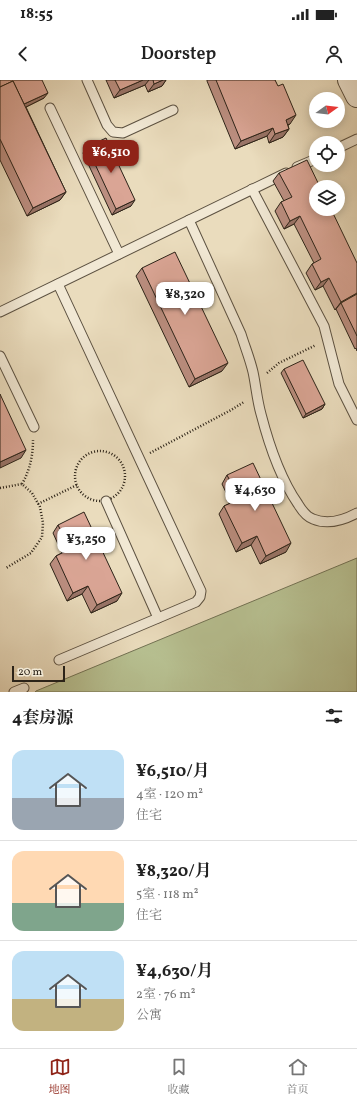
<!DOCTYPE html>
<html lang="zh">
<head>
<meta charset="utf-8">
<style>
	body { margin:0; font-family:Vollkorn,"Noto Serif SC",serif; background:#f6f6f6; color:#222; height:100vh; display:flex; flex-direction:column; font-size:15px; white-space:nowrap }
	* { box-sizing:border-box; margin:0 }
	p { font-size:13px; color:#767676 }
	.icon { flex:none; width:22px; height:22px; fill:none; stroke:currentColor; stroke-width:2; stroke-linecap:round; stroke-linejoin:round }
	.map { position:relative; height:612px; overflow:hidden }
	.sheet { display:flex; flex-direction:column; background:#fff; flex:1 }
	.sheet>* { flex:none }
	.needle { width:26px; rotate:75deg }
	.controls { position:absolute; left:309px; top:12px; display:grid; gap:8px }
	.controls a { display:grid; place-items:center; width:36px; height:36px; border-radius:50%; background:#fff; box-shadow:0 2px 10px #0003; font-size:20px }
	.scale { position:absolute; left:12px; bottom:10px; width:53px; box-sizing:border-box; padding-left:4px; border:2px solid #2c2318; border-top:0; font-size:11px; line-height:14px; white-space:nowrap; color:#2c2318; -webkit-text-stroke:3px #f1e8d4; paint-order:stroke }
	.price { position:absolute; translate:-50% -34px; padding:0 9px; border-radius:8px; background:#fff; color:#222; font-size:13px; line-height:26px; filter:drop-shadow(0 1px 2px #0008) }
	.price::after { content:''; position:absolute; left:50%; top:24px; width:12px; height:9px; margin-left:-6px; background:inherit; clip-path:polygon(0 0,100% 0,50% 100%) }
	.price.on { background:#8f2418; color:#fff }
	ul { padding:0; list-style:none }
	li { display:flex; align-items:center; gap:12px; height:100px; padding:0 12px }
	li+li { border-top:1px solid #e0e0e0 }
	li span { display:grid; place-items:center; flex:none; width:112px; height:80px; border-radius:12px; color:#555 }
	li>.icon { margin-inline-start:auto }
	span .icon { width:48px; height:48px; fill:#fffc; stroke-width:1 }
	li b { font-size:17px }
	h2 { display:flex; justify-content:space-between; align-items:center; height:48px; padding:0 12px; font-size:17px }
	.status { display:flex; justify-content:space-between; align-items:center; height:28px; padding:0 20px; background:#fff; direction:ltr }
	.status svg { height:11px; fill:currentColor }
	header { display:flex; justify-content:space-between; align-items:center; height:52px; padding:0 12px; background:#fff; font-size:18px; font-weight:600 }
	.tab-bar { display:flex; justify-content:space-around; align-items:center; height:56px; border-top:1px solid #e0e0e0; background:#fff; font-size:11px; color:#767676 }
	.tab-bar a { display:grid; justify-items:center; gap:2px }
	.tab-bar .on { color:#8f2418 }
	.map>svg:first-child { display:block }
	.green { fill:#b7c091; stroke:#727254 }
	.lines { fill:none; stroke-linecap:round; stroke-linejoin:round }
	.service-casing { stroke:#5c5141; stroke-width:11 }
	.tertiary-casing { stroke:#5c5141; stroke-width:24 }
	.path { stroke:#2c2318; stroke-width:2.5; stroke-dasharray:1 2; stroke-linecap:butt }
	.service { stroke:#f1e8d4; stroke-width:9 }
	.tertiary { stroke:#f1e8d4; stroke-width:22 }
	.wall { fill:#bb8e80; stroke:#2c2318 }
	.shaded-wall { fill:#997468; stroke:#2c2318 }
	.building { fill:#daa595; stroke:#2c2318 }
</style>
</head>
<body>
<div class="status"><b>18:55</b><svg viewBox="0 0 49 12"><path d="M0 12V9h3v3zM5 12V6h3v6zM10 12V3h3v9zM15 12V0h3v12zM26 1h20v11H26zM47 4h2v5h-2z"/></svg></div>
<header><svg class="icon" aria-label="back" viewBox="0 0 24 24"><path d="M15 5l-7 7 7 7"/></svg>Doorstep<svg class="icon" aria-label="person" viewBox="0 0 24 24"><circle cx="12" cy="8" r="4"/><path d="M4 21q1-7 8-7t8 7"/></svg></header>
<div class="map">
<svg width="357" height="612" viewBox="0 0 357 612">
	<rect width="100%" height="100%" fill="#eadcbd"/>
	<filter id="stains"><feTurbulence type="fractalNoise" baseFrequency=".005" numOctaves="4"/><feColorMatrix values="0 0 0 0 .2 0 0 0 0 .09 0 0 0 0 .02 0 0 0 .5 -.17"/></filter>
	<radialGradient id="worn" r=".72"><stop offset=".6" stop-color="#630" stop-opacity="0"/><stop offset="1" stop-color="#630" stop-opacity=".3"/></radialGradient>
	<path class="green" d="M357,478V612H35L36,611Z"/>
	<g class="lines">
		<g class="service-casing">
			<g id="service">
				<path d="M87,0L107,45L113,52L123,53L173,30"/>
				<path d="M50,28L119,174"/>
				<path d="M338,68L357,59"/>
				<path d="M297,87L316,79"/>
				<path d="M252,109L324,246L339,304L357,340"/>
				<path d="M189,140L241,254C245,267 250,279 253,292C256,306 257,320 261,334C269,365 280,398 298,424C301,429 307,437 313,439C327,445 344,440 357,433"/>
				<path d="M58,204L201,511L200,517L196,522L59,580"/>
				<path d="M0,232L286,93"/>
				<path d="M0,276L34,347"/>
				<path d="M106,421L158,538"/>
				<path d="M14,612L24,608"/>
			</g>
		</g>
		<g class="tertiary-casing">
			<path id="tertiary" d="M349,0L357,16"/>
		</g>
		<g class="path">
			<path d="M267,293L279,283L316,265"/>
			<circle cx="100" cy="396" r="25"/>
			<path d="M150,373L231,330L244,322"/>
			<path d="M22,404C30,390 33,375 33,360"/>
			<path d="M0,408L22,404L32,413L40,427L43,443L42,457L31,473L6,488"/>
			<path d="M38,424L77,405"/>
		</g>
		<use href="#service" class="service"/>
		<use href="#tertiary" class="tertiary"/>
	</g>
	<g class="wall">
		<path d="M0,0L44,18L26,27L66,112L60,120L27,136L0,80Z"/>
		<path d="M106,0H166L162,6L148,12L145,5L114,18Z"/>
		<path d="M207,0H275L290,44L288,45L289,49L283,57L269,63L267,56L235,69L207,1Z"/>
		<path d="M87,67L131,126L112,135L83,73Z"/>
		<path d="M279,93L357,183V271L356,268L355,269L336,229L335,230L323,206L315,210L306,193L312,184L314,183L294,144L284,149L275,131L281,122L284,121L273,101Z"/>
		<path d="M142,188L222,291L189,307L136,196Z"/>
		<path d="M284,289L325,324L322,329L303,338L281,293Z"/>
		<path d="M227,395L286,472L260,484L251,465L236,472L219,434L224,426L231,423L222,404Z"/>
		<path d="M58,445L117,521L91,533L82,514L67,521L50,484L56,476L62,473L53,453Z"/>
	</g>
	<g class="shaded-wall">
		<path d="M143,0H149L145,5L114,18L120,10Z"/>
		<path d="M163,0H166L162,6L148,12L154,4Z"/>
		<path d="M48,13L44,18L18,31L22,25Z"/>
		<path d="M296,35L290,44L280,48L286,40Z"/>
		<path d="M273,48L267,56L235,69L241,61Z"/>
		<path d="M289,49L283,57L269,63L275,54Z"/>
		<path d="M66,112L60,120L27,136L33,128Z"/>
		<path d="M135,120L131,126L112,135L116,129Z"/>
		<path d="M300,136L294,144L284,149L290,141Z"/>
		<path d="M329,198L323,206L315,210L321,202Z"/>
		<path d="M357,213V219L341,223L335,230L341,222Z"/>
		<path d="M228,283L222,291L189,307L195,299Z"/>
		<path d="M325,324L322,329L303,338L306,334Z"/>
		<path d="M26,370L21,378L0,388V382Z"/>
		<path d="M257,456L251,465L236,472L242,463Z"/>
		<path d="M291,463L286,472L260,484L266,476Z"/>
		<path d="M88,506L82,514L67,521L73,513Z"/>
		<path d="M122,513L117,521L91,533L97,525Z"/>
	</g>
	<g class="building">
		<path d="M0,0H42L48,13L24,24L13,1L0,7Z"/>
		<path d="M115,0H143L120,10Z"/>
		<path d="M153,0H163L154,4Z"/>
		<path d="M216,0H275L278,6L283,4L296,35L286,40L289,49L275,54L273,48L241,61Z"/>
		<path d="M13,1L66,112L33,128L0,59V7Z"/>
		<path d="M106,58L135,120L116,129L87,67Z"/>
		<path d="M307,80L320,107H316V129H331L357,183V213L341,222L329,198L321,202L312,184L321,179L300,136L290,141L281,122L292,117L279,93Z"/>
		<path d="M175,172L228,283L195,299L142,188Z"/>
		<path d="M357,214V256L341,223Z"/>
		<path d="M303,280L325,324L306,334L284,289Z"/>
		<path d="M0,314L26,370L0,382Z"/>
		<path d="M253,383L291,463L266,476L257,456L242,463L224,426L239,419L227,395Z"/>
		<path d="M84,432L122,513L97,525L88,506L73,513L56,476L70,469L58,445Z"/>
	</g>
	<rect width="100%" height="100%" filter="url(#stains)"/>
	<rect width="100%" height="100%" fill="url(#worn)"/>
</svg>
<div class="controls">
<a><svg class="needle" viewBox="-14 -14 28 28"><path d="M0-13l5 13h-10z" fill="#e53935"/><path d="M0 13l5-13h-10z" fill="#767676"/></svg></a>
<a><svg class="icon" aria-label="locate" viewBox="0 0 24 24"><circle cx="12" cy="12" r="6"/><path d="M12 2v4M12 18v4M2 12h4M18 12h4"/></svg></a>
<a><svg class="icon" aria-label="layers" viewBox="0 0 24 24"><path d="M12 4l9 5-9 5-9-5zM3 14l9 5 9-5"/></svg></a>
</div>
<div class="scale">20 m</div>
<b class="price on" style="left:111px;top:94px">¥6,510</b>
<b class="price" style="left:185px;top:236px">¥8,320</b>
<b class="price" style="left:255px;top:432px">¥4,630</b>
<b class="price" style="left:86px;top:481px">¥3,250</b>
</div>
<section class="sheet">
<h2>4套房源<svg class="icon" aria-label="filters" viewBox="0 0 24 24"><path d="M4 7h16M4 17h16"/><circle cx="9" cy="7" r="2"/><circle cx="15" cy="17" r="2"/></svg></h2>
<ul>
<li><span style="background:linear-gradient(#bfe0f5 60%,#9aa5b1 0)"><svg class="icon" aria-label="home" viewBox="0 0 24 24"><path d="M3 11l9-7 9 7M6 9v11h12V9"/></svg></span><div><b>¥6,510/月</b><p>4室 · 120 m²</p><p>住宅</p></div></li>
<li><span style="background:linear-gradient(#ffd9b3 65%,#7fa58c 0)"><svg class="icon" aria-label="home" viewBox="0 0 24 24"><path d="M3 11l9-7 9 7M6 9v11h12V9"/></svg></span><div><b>¥8,320/月</b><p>5室 · 118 m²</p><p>住宅</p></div></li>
<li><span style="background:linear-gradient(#bfe0f5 60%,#c2b280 0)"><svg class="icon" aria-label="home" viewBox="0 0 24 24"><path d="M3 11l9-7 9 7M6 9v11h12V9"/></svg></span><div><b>¥4,630/月</b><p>2室 · 76 m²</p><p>公寓</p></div></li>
</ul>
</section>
<nav class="tab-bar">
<a class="on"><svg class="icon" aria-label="map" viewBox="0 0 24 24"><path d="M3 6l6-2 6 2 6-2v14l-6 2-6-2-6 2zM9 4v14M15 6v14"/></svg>地图</a>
<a><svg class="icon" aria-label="saved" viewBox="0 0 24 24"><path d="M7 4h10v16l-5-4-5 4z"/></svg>收藏</a>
<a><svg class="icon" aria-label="home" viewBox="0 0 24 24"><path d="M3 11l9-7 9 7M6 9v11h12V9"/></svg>首页</a>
</nav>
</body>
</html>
